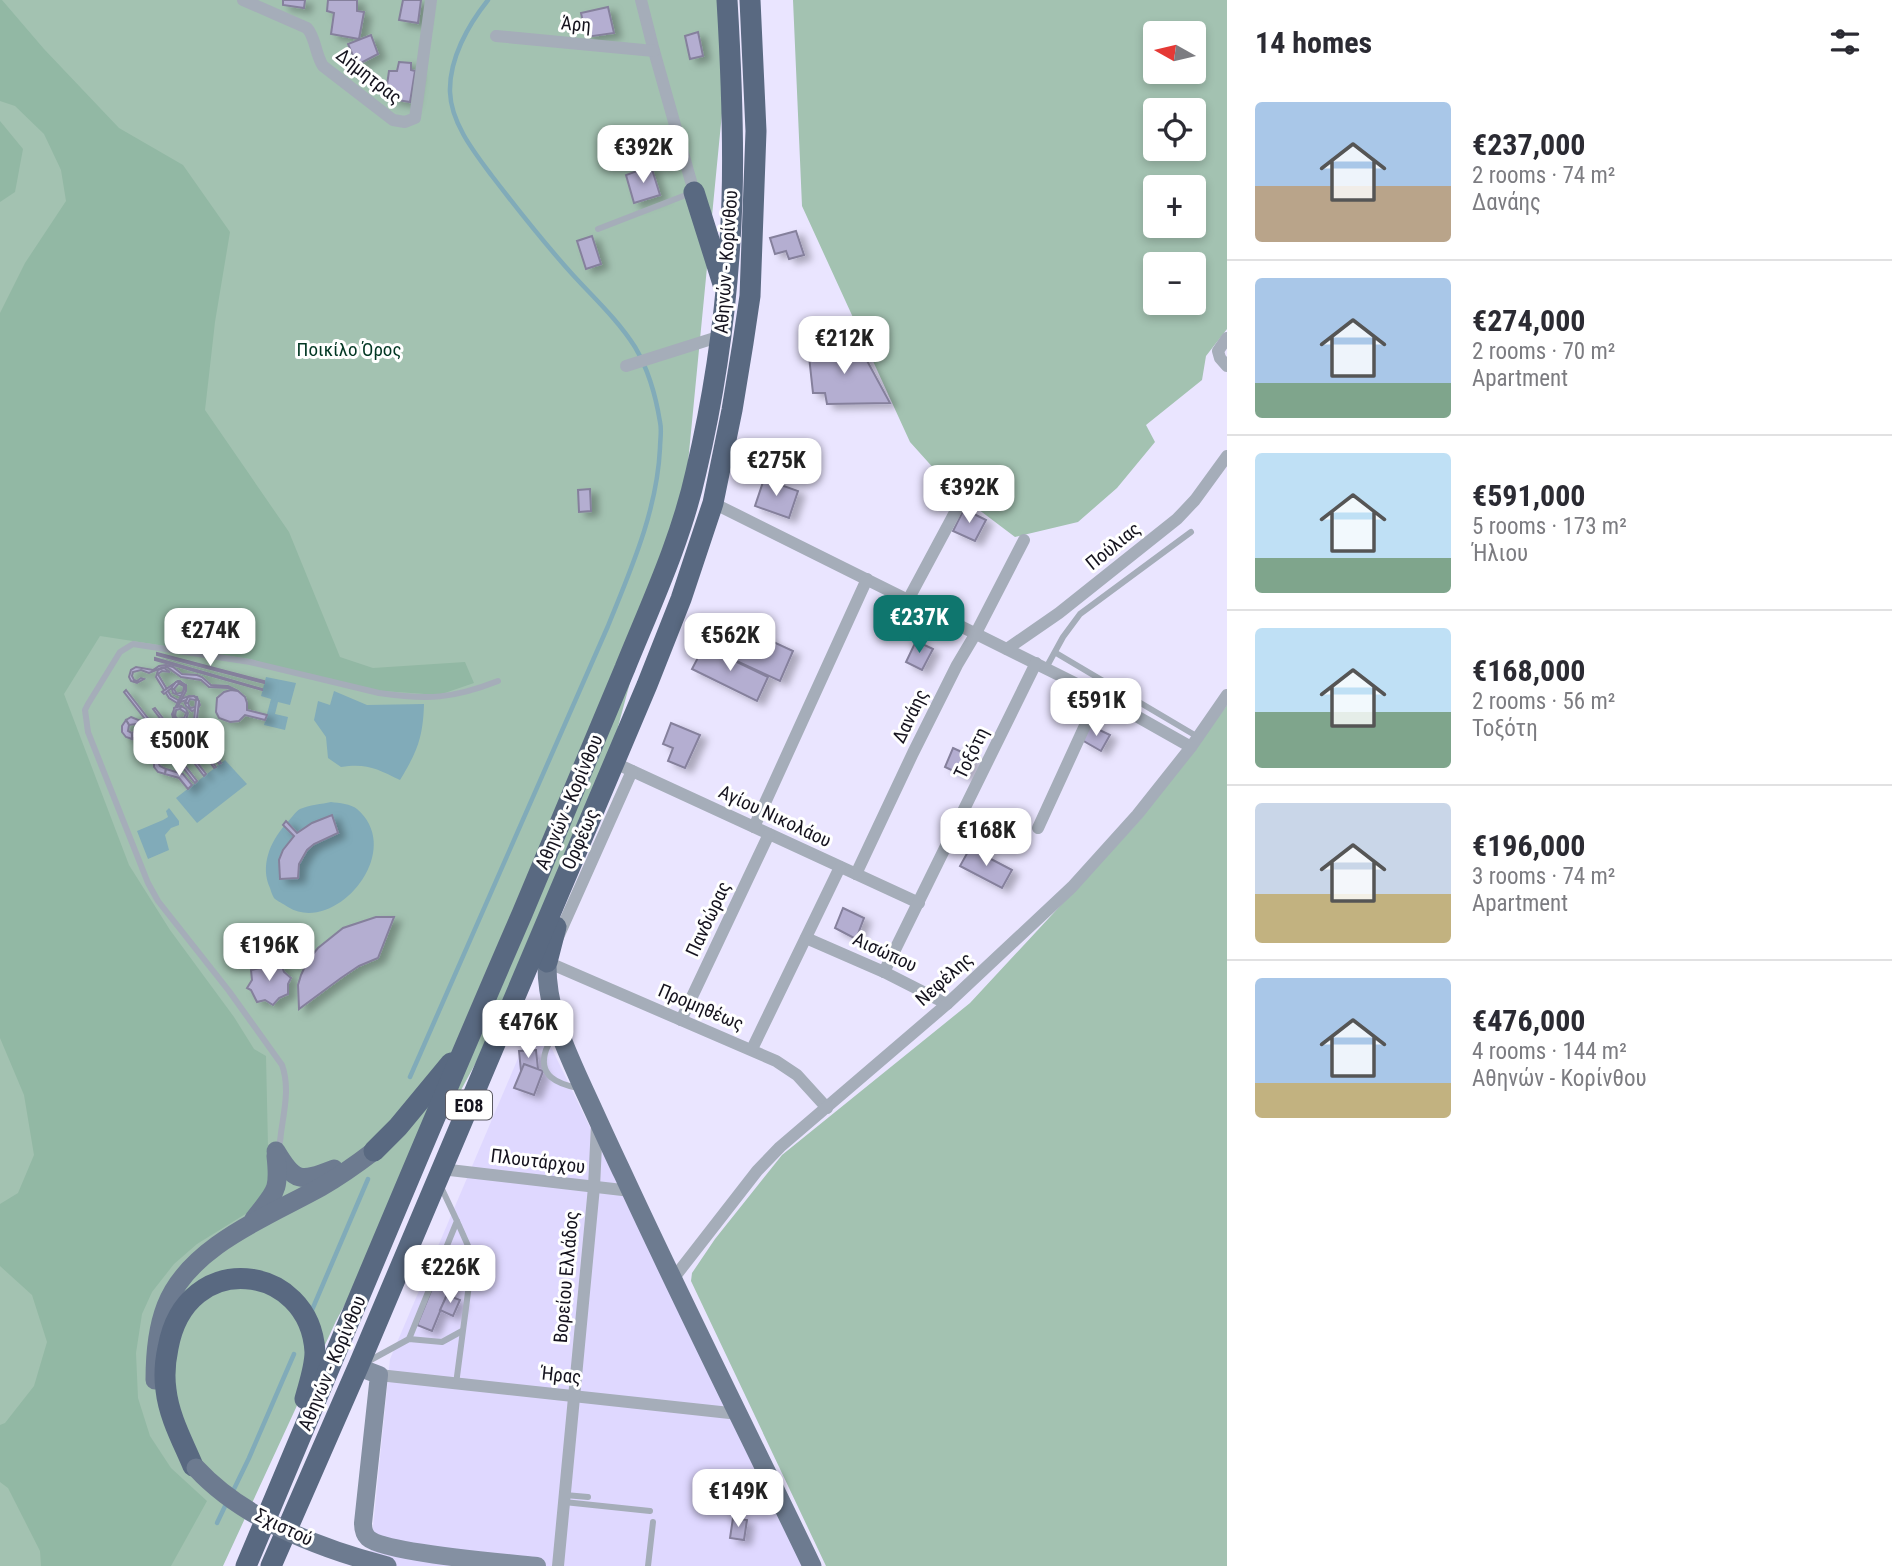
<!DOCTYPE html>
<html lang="en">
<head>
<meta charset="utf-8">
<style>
	body { margin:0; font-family:"Roboto Condensed",sans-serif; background:#f7f7f7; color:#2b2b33; height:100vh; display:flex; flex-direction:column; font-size:26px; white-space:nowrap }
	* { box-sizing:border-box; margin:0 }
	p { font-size:23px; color:#7c7c81 }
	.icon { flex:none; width:38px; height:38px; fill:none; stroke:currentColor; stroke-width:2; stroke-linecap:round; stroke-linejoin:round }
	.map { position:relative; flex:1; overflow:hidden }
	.panel { display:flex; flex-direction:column; background:#fff; width:665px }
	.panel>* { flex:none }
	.needle { width:46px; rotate:278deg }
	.fabs { position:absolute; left:1143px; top:21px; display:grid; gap:14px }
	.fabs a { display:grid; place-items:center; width:63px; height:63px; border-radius:7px; background:#fff; box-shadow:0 4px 10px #0003; font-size:35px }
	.price { position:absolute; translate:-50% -60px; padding:0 16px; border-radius:14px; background:#fff; color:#222; font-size:23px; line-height:46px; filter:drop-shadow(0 2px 4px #0008) }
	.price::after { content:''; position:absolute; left:50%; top:42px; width:21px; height:16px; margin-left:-10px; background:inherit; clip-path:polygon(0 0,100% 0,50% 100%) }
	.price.on { background:#0f766e; color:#fff }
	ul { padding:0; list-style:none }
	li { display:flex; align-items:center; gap:21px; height:175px; padding:0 28px }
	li+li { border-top:2px solid #e1e1e2 }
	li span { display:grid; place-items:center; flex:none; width:196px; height:140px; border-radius:7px; color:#555 }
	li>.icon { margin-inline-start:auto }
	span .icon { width:84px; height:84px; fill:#fffc; stroke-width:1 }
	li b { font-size:30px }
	h2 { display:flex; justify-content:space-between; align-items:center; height:84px; padding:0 28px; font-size:30px }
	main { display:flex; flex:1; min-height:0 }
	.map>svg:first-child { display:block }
	.built { fill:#dfd8ff }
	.green { fill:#a3c2b1; fill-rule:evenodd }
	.forest { fill:#92b8a4 }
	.water { fill:#81abb9 }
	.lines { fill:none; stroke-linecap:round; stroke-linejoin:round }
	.stream { stroke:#81abb9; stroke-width:4.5 }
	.building { fill:#b4aed1; stroke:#85809c; stroke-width:2; filter:url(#shadow) }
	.lane { stroke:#a5adb9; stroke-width:6 }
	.street { stroke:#a5adb9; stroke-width:12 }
	.secondary { stroke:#8490a2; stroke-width:18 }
	.primary { stroke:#6d7b90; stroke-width:19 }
	.highway { stroke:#596981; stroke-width:21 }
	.primary-bridge { stroke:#6d7b90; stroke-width:19 }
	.labels { text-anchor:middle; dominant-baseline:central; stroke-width:6; stroke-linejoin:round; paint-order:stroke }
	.shield { fill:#fff; stroke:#5b5a62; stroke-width:2 }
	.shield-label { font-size:18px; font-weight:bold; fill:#15131e }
	.street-label { font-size:19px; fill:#15131e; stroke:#fff }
	.park-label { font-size:19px; fill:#023723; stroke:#fff }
</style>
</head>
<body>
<main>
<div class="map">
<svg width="1227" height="1566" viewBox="0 0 1227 1566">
	<defs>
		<filter id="shadow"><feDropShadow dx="7" dy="4.5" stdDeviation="3.5" flood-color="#0004"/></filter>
	</defs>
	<rect width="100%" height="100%" fill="#eae5ff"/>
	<path class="built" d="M536,1016L803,1566H369L390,1359Z"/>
	<g class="green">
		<path d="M0,0H733L687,473L578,874L336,1321L223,1566H0Z"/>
		<path d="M793,0H1227V329L1206,356L1202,380L1146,425L1155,442L1117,488L1078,522L1015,537L954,491L910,442L802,206ZM1155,33H1194V72H1155ZM1155,110H1194V149H1155ZM1155,187H1194V226H1155ZM1155,264H1194V303H1155Z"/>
		<path d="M1227,705V1566H826L691,1281L692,1273L715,1239L782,1155L970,1003L1140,820Z"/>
	</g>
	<g class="forest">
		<path d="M0,0H2L44,49L119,128L183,165L230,232L215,322L205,410L289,532L340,657L373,668L465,662L474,683L439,695L355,689L250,659L100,636L64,694L129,865L170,930L234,1017L254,1049L266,1056L269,1192L247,1213L197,1244L174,1264L152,1292L142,1314L136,1353L138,1398L150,1436L171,1468L207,1501L171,1566H41L40,1551L8,1488L0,1482V1425L5,1423L34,1386L47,1342L32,1295L0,1266V1204L18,1193L34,1155L24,1095L0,1038V313L25,263L66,201L61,170L44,134L15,106L0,101Z"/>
		<path d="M0,121L23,149L15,192L0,202Z"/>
	</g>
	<g class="water">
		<path d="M266,677L296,683L290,705L278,702L275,714L288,717L285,730L264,725L271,699L261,696Z"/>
		<path d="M334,691L367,705L424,704C423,738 417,752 400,780C377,769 367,763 341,767L328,758L326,737L314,720L318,701L330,705Z"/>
		<path d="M225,760L247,784L197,823L176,798Z"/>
		<path d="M331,802C339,803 351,804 357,809C407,852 334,936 288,907C284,904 277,901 274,898C272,895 271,891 270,888C260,866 270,842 285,825C290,820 295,812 300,809C309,805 322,804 331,802Z"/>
		<path d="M169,808L179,821V825L171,828L165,835L169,850L148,859L137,831L163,820L168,817L166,811Z"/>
	</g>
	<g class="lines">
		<g class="stream">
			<path d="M410,1077L608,626C631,569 657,511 660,448C660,440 662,430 660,422C656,397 648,369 635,347C618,320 594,298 573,275C544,243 518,210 492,176C474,152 451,123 450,92C449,59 468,25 488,0"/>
			<path d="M312,1310L368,1179"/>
			<path d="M233,1491L249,1458L294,1354"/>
			<path d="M217,1523L227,1502"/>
		</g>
	</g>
	<g class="building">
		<path d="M283,0H305L304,8L283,5Z"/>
		<path d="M328,0H357V11L364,12L359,39L331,34L334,13L327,11Z"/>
		<path d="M403,0H421L418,23L399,20Z"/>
		<path d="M608,7L614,33L586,37L581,13Z"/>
		<path d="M698,32L703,56L690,59L685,36Z"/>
		<path d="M371,35L378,54L357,65L348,44Z"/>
		<path d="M399,62L411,63V70L415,71L410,102L391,99V93L386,92L389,71H397Z"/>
		<path d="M651,166L660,195L634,203L626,175Z"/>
		<path d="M796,231L804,255L789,259L786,251L775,254L770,238Z"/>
		<path d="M592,236L601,264L586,269L577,241Z"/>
		<path d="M859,346L890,403L827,404L825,393H813L808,347Z"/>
		<path d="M764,479L798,491L789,518L755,506Z"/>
		<path d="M590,489L591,511L579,512L578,490Z"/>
		<path d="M964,509L986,520L975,541L953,531Z"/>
		<path d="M741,627L793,651L780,681L719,653L729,630L737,633Z"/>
		<path d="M916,641L933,649L922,670L906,662Z"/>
		<path d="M704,646L768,677L757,701L692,669Z"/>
		<path d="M157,653L264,681V683L157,655Z"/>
		<path d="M155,658L262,689V690L155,660Z"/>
		<path d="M166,665L173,667L182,674L197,675L202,677L211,685L228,686L238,691L228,688L209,687L201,680L181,677L167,667L161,668L149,673L141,670L133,672L132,676L134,680L137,681L141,678L144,679L137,683L131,681L129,677L131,670L136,667L153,670L159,666Z"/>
		<path d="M164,668L170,672L162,671L158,674L159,676L171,696L178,700L189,696L197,697L200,705L197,709L192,711L186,706L185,703H188L190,708L195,707L197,705L195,699H190L177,703L169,698L156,677L158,670Z"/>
		<path d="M178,681L186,685L184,693L181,696L173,693L172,689H174L177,694L183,692L184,686L178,683L164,694L162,692Z"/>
		<path d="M180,681L186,686V691L174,714L177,719L184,718L186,713L180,709L181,706L186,709L188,713L186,720L180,722L173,718L172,714L184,690V686L179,683L174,689H172V687L176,682Z"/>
		<path d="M126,690L197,781L195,783L124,692Z"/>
		<path d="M231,690L238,691L245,697L247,703V710L267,715L265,720L245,715L239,721L230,722L219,718L216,712L217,698L224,692Z"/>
		<path d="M194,696L199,701L197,719L205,728L208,744L221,763L219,764L205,745L203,730L194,720L196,700L190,699L188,703H185L188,697Z"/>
		<path d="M181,706L180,709L176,710L175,717L200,735L203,748L216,767L214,768L201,749L198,737L173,718L174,708Z"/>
		<path d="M155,708L206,774L204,776L153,709Z"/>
		<path d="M131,717L141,721L144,726L143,731L140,735L132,739V733L138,729L136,724L129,725L126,720Z"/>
		<path d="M126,720L129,725L128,731L132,733V739L126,737L122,732V726Z"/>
		<path d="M671,723L700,735L685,768L668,761L673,748L663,744Z"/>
		<path d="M1089,725L1110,735L1101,751L1082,740Z"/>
		<path d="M141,734L157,739L160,744V750L158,762L160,766L166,769L165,774L158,772L154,767V745L151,741L132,739L137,738Z"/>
		<path d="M953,748L975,758L966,777L945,767Z"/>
		<path d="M166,769L183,774L192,785L188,789L179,778L165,774Z"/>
		<path d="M332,815L338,833L314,844L307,850L299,864L298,878L280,879L279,860L283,850L294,836L283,825L286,821L297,833L312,823Z"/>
		<path d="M970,848L1012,870L1002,888L960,866Z"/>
		<path d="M843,908L864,918L856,939L835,928Z"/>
		<path d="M376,917H394L378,958L359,966L341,978L299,1009L298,985L301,975L308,960L318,948L343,928Z"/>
		<path d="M265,960L272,964H281L284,972L291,978L288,984V994L279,998L273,1005L265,1000L257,1002L251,990L247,988L252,980L251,970L260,968Z"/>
		<path d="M536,1050L538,1069L521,1071L519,1051Z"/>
		<path d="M524,1064L543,1071L534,1095L514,1088Z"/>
		<path d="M440,1269L455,1275L432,1331L417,1325Z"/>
		<path d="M447,1295L460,1300L453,1316L440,1310Z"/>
		<path d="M733,1518L747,1520L744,1540L730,1538Z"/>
	</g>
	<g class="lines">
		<g class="lane">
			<path d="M598,229L691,193"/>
			<path d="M1056,653L1198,737"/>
			<path d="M1046,668L1063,637L1080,614L1191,532"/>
			<path d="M554,1034C552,1039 548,1044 546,1050C537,1076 558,1084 578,1088"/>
			<path d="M277,1149C281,1143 280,1140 281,1133C284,1111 290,1087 282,1065L229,991L158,901L148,883L88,732L85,710L88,704L120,652L133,644L250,662L379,693C428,700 452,699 498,681"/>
			<path d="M409,1339L457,1221L441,1187"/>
			<path d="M367,1362L409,1339L442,1342L462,1331"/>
			<path d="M456,1384L470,1277L469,1248L457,1221"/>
			<path d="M565,1495L588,1497"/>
			<path d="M564,1502L650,1511"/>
			<path d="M648,1566L653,1522"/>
		</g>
		<g class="street">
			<path d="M243,0L307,28C316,38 315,54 323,66L393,120L405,122L415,118L431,0"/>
			<path d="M641,0L654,51L694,192"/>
			<path d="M496,36L654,51"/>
			<path d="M1227,338L1218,351L1220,358L1227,366"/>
			<path d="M626,366L721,336"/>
			<path d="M713,503L1099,695L1191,747"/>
			<path d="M908,600L960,503"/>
			<path d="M1007,649L1059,613L1177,519L1195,500L1227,456"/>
			<path d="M615,763L919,903"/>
			<path d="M754,827L867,579"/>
			<path d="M1038,828L1099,695"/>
			<path d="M856,874L913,753L957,665L976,633L1024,540"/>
			<path d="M558,937L632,771"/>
			<path d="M806,938L884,972L947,1004"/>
			<path d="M549,956L547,962L776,1061L797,1075L827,1108"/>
			<path d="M884,972L1036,663"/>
			<path d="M681,1020L769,834"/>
			<path d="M752,1049L840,867"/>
			<path d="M441,1169L631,1191"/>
			<path d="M673,1279L757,1171L780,1147L947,1004L1072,887L1137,815L1191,747L1227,695"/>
			<path d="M379,1375L739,1414"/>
			<path d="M558,1566L594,1187L597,1124"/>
		</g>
		<path class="secondary" d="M358,1367L379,1375L363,1523C363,1529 364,1534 368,1538C384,1553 509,1563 537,1566"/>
		<g class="primary">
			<path d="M547,962C546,1010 566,1050 585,1092C598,1120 610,1147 623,1174C684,1306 749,1435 812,1566"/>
			<path d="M276,1151C295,1183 300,1182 334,1169"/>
			<path d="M254,1219C275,1191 280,1193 276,1156"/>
			<path d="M155,1380C155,1356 157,1329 166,1306C189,1246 269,1216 321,1187C340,1176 357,1164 374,1151"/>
		</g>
		<g class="highway">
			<path d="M694,192L723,284"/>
			<path d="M547,962L556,927"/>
			<path d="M374,1151L398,1127L451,1063"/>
			<path d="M193,1466C183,1442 169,1417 166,1390C164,1376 165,1362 168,1348C186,1247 310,1263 315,1352C315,1367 309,1384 305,1399"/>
			<path d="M246,1566C338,1349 428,1130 522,914C557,832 591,750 625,668C651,604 681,540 696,472C717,383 729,291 732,200C734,133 731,67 727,0"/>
			<path d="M271,1566L358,1367L647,685L681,599L713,503L732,410L743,343L750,296L756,131L750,0"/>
		</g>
		<path class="primary-bridge" d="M196,1468C243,1519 322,1549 387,1566"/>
	</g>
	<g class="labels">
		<rect class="shield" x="446" y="1090.5" width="46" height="29" rx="5"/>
		<g class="shield-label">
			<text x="469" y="1105">ΕΟ8</text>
		</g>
		<g class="street-label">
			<text transform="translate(576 24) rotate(5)">Άρη</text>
			<text transform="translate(369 76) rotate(38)">Δήμητρας</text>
			<text transform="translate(726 262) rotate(-86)">Αθηνών - Κορίνθου</text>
			<text transform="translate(1113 546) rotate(-39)">Πούλιας</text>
			<text transform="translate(910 716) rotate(-64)">Δανάης</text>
			<text transform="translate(971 753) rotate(-64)">Τοξότη</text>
			<text transform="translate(569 802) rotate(-67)">Αθηνών - Κορίνθου</text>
			<text transform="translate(775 816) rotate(25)">Αγίου Νικολάου</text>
			<text transform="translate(580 839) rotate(-66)">Ορφέως</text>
			<text transform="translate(708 919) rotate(-65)">Πανδώρας</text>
			<text transform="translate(885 952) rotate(25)">Αισώπου</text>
			<text transform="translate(944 979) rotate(-42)">Νεφέλης</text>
			<text transform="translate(701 1007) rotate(23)">Προμηθέως</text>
			<text transform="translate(538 1161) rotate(7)">Πλουτάρχου</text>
			<text transform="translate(566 1277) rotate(-85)">Βορείου Ελλάδος</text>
			<text transform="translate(332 1363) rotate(-67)">Αθηνών - Κορίνθου</text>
			<text transform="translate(561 1375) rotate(6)">Ήρας</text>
			<text transform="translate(284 1527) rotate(26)">Σχιστού</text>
		</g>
		<g class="park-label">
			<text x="349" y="349">Ποικίλο Όρος</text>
		</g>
	</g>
</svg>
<div class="fabs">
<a><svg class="needle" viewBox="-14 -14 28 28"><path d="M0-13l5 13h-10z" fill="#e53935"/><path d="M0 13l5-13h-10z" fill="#7c7c81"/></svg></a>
<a><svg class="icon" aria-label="locate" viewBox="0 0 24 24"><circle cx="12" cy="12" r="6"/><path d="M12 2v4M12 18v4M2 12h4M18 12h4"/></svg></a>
<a>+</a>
<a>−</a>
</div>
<b class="price" style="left:643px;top:185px">€392K</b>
<b class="price" style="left:844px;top:376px">€212K</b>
<b class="price" style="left:776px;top:498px">€275K</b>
<b class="price" style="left:969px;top:525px">€392K</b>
<b class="price on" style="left:919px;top:655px">€237K</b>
<b class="price" style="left:210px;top:668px">€274K</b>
<b class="price" style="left:730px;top:673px">€562K</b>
<b class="price" style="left:1096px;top:738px">€591K</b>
<b class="price" style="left:179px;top:778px">€500K</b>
<b class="price" style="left:986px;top:868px">€168K</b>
<b class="price" style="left:269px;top:983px">€196K</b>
<b class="price" style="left:528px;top:1060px">€476K</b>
<b class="price" style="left:450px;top:1305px">€226K</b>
<b class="price" style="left:738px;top:1529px">€149K</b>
</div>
<section class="panel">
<h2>14 homes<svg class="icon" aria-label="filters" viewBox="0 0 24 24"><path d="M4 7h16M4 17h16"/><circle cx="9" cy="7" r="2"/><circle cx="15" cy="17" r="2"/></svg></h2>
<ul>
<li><span style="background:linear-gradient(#a9c7e8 60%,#b9a48a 0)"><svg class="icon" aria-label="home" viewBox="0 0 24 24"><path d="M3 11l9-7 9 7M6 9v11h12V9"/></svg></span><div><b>€237,000</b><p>2 rooms · 74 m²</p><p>Δανάης</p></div></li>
<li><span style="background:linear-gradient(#a9c7e8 75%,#7fa58c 0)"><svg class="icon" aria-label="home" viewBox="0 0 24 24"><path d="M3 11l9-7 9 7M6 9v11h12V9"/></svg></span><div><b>€274,000</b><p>2 rooms · 70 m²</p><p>Apartment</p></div></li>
<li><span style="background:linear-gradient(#bfe0f5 75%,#7fa58c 0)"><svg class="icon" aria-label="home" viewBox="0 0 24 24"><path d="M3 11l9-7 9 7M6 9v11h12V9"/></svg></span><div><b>€591,000</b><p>5 rooms · 173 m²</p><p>Ήλιου</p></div></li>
<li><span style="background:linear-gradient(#bfe0f5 60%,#7fa58c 0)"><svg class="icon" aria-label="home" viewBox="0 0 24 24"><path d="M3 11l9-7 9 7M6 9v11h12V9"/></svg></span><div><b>€168,000</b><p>2 rooms · 56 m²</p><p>Τοξότη</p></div></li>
<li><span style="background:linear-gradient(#c9d6e8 65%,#c2b280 0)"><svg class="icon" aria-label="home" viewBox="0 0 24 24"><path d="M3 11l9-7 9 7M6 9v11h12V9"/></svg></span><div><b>€196,000</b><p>3 rooms · 74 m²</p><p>Apartment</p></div></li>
<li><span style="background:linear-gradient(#a9c7e8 75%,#c2b280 0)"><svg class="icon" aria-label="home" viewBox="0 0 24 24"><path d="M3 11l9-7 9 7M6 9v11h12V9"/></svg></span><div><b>€476,000</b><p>4 rooms · 144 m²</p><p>Αθηνών - Κορίνθου</p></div></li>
</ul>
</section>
</main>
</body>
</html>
